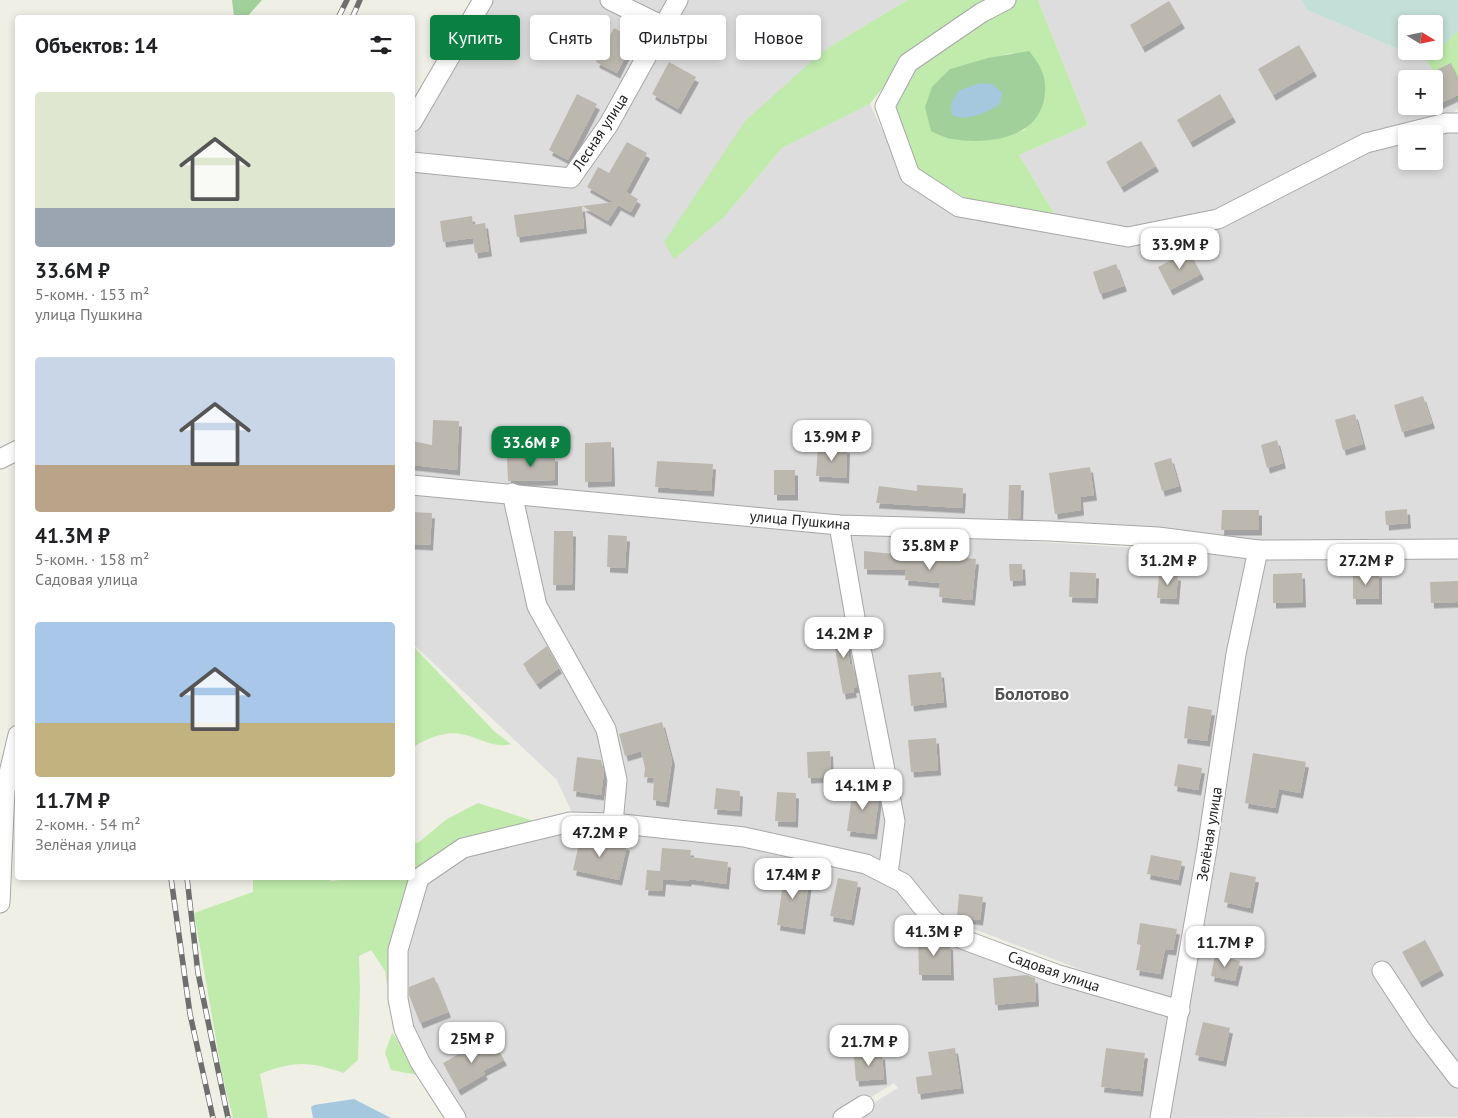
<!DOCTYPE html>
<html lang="ru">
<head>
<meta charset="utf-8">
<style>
	body { margin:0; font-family:"PT Sans",sans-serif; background:#f6f6f6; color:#202124; height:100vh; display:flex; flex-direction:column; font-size:19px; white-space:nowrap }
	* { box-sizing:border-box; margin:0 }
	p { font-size:16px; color:#757577 }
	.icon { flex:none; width:28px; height:28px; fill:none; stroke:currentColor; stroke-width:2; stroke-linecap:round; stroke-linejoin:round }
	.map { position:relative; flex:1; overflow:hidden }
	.drawer { position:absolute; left:15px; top:15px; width:400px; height:865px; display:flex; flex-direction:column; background:#fff; border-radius:5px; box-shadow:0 2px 8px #0003 }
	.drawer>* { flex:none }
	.top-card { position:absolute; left:430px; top:15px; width:475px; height:45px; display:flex; gap:10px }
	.needle { width:32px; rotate:100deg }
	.controls { position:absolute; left:1398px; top:15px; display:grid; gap:10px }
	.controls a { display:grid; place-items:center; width:45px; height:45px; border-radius:5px; background:#fff; box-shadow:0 2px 8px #0003; font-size:25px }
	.price { position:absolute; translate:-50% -42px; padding:0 11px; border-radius:10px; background:#fff; color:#222; font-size:16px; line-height:32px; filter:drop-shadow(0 1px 2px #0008) }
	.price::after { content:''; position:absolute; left:50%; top:30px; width:15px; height:11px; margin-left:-8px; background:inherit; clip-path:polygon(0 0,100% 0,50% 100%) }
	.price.active { background:#0b8043; color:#fff }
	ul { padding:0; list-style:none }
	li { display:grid; align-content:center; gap:10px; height:265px; padding:0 20px }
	li span { display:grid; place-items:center; height:155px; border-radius:5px; color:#555 }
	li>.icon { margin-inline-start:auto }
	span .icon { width:90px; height:90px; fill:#fffc; stroke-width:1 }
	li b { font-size:21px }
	h2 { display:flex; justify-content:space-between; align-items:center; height:60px; padding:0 20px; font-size:21px }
	.chip { padding:0 18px; border-radius:5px; background:#fff; box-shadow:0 2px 8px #0003; font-size:18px; line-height:45px }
	.chip.active { background:#0b8043; color:#fff }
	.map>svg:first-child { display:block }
	.residential { fill:#dedddd; fill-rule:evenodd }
	.grass { fill:#c0ebac; fill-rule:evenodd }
	.forest { fill:#a1d09b }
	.wetland { fill:#c3dfd7; fill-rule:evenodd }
	.water { fill:#a6c8de }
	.building { fill:#bdb8af; filter:url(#shadow) }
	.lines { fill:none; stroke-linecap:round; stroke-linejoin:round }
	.street-casing { stroke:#a7a7a7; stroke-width:21 }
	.street { stroke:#fff; stroke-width:19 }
	.rail-casing { stroke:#6e6e6e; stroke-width:5.5 }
	.rail { stroke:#fff; stroke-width:4; stroke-dasharray:11; stroke-linecap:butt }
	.labels { text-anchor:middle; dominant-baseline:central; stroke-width:4; stroke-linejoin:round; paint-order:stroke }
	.street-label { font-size:15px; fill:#202020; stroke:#fff }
	.quarter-label { font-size:18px; font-weight:bold; fill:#535353; stroke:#fff }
</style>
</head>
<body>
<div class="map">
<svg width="1458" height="1118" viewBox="0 0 1458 1118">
	<defs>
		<filter id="shadow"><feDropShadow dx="3" dy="5.5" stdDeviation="0" flood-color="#0004"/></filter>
	</defs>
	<rect width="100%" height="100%" fill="#f0efe6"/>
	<g class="residential">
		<path d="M489,0H609L659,27L570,176L413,159V130Z"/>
		<path d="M625,0H673L662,21Z"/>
		<path d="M685,0H907L823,51L725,216L782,148L870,104L905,179L958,213L1127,243L1217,226L1364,150L1406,138V161H1434V134L1458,127V540L1260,544L841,520L413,481L412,169L572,181Z"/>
		<path d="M1038,0H1301L1307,10L1426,61L1458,100V109L1448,117L1218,215L1128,233L1057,218L1019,155L1088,125ZM1406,79H1434V106H1406Z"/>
		<path d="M412,489L510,497L535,608L603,730L611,820L574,817L557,780L413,644Z"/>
		<path d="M516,496L837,530L892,821L886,869L618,819L620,779L540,603Z"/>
		<path d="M843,530L1252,555L1177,1006L937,915L892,872L900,822Z"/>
		<path d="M1458,550V1117L1167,1118L1260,555Z"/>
		<path d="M582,824L739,842L866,870L901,890L935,929L1175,1013L1155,1118H849L898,1088L894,1083L837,1118H461L406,1028L408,928L426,877L456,856Z"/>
	</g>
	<g class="grass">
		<path d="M907,0H997L902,63L870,104L782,148L725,216L674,259L664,242L745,121L823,51Z"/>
		<path d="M1016,0H1038L1088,125L1019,155L1057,218L967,199L918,169L893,112L912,66L984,17ZM1012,53L1025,130L991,140L951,139L950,69Z"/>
		<path d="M1458,31V100L1426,61Z"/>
		<path d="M413,646L495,732L511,744C493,749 479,737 461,734C446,731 424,739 413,748Z"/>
		<path d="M478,803L537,822L415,871L393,937L387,986L385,971L371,950L359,956L360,989L358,1060L343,1073C309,1061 294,1061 260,1074L268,1118H233L222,1074L194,913L253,892V878H326L332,881L354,878H412L413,844L419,842L447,819Z"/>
		<path d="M392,1033L396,1038L418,1075L391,1070L385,1053Z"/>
	</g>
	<g class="forest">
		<path d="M232,0H262L246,18L234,17Z"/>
		<path d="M1029,51C1042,67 1048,79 1044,100C1036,139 986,145 952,139C945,138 937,134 931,131L925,107L932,87L950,69L988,58Z"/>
	</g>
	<path class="wetland" d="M1301,0H1458V31L1426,61L1307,10ZM1406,24H1434V51H1406Z"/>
	<g class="water">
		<path d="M980,83L993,84L1002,93L1000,104C986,113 968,122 952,115L951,104L958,91Z"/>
		<path d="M354,1099L391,1118H313L311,1107L314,1105Z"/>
	</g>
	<g class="building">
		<path d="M1169,1L1182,23L1142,47L1130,25Z"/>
		<path d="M614,28L634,39L617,73L596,62Z"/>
		<path d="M1299,45L1314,71L1273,95L1258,69Z"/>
		<path d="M669,62L696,77L678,109L652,94Z"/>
		<path d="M1451,63L1458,80V95L1434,106V71Z"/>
		<path d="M577,94L597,104L568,160L549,150Z"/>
		<path d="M1220,94L1233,117L1190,142L1177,120Z"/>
		<path d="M1141,141L1156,166L1121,187L1106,162Z"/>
		<path d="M627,142L647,153L626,192L638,199L631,212L618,205L608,221L582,206L614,202L587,187L598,167L609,173Z"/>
		<path d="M582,206L584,228L517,237L514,215Z"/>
		<path d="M472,216L473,225L485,223L489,251L475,253L473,238L443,242L440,221Z"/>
		<path d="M1189,251L1201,274L1170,290L1158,267Z"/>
		<path d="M1116,264L1124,286L1100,294L1093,272Z"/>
		<path d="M1423,396L1432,423L1402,432L1394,405Z"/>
		<path d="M1355,414L1363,444L1343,450L1335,420Z"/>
		<path d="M433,420L459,421L457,470L412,465V441L432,445Z"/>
		<path d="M1277,440L1283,463L1267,468L1261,445Z"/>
		<path d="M611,442L612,481L585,482V443Z"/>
		<path d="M818,446L847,448L846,478L816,476Z"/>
		<path d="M555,456V480L508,481L507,457Z"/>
		<path d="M1171,458L1179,486L1162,491L1154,463Z"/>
		<path d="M657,461L713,464L711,491L655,487Z"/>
		<path d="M1090,467L1094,495L1080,497L1081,510L1055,514L1049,473Z"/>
		<rect x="774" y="470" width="21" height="25"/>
		<path d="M917,485L963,488L962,508L876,503L879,486L917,491Z"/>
		<path d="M1009,485H1021L1020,519H1008Z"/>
		<path d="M1407,509L1408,523L1386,525L1385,511Z"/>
		<path d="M1222,510H1259V530H1221Z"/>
		<path d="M412,512L432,513L430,545L412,544Z"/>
		<path d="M554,531H573L572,585H553Z"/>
		<path d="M608,535L627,536L625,568L607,567Z"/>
		<path d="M864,551L943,559V556L976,559L972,600L939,597L940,583L905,580L906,570L864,569Z"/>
		<path d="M1009,564H1022L1023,580L1010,581Z"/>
		<path d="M1070,572L1096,573L1095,598L1069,597Z"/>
		<rect x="1353" y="572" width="26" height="27"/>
		<path d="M1302,573L1303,602L1273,603V574Z"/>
		<path d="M1159,574L1178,575L1176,599L1157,598Z"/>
		<path d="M1458,581V602L1431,603L1430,582Z"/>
		<path d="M845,624L850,665L853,664L857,687L853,688L854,692L843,694L831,626Z"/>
		<path d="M547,646L559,668L537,684L523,664Z"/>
		<path d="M941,672L944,702L911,706L908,675Z"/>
		<path d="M1188,706L1212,710L1207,741L1184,738Z"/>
		<path d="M662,722L672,760L666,802L653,800L654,778L644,777L645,768L641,751L625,756L619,734Z"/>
		<path d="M936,738L938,770L911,772L908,740Z"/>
		<path d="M830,751L831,777L808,778L807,752Z"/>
		<path d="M1253,753L1306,762L1300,793L1279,789L1275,808L1245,803Z"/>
		<path d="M577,757L601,760L604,772L601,795L573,791Z"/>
		<path d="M1178,764L1202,768L1198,790L1174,786Z"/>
		<path d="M853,787L878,790L879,797L874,834L847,831Z"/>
		<path d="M716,788L740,791L739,811L714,809Z"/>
		<path d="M777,792L796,793L795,822L775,821Z"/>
		<path d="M581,835L627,845L619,880L573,870Z"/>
		<path d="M662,848L691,850L690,857L728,862L726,884L689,879L688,881L663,879L662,891L645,890L647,870L660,871Z"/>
		<path d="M1151,855L1182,861L1178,880L1147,874Z"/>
		<path d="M785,870L810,874L802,929L777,925Z"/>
		<path d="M1230,872L1256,877L1250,908L1224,902Z"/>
		<path d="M838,878L858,882L851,920L830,916Z"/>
		<path d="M959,894L983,897L980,920L957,917Z"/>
		<path d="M1140,923L1177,929L1173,950L1165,949L1160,974L1136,970L1141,945L1137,944Z"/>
		<path d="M918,937H939L950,945L951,975H919Z"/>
		<path d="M1425,940L1441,970L1419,982L1402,952Z"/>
		<path d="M1215,955L1240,961L1235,981L1211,976Z"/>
		<path d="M1027,975L1035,978L1036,1001L995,1005L993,978Z"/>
		<path d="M434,977L448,1012L420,1023L409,995V987Z"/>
		<path d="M1203,1022L1230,1028L1223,1061L1195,1055Z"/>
		<path d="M493,1041L504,1060L483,1071L485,1074L458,1090L443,1063L470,1048L473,1053Z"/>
		<path d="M955,1048L961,1088L918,1094L916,1077L932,1075L928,1052Z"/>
		<path d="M1106,1048L1145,1053L1140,1091L1101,1087Z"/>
		<path d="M882,1054L884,1079L856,1081L854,1056Z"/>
	</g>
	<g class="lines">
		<g class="street-casing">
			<g id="street">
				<path d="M610,0L663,26"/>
				<path d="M1006,0L981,13L908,63L885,106L910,175L959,207L1128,237L1218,219L1366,143L1446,123H1458"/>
				<path d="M412,122L483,0"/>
				<path d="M412,162L571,178L609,124L678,0"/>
				<path d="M0,459L18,450"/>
				<path d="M412,485L839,525L1049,531L1158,537L1258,550L1458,549"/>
				<path d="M512,493L537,606L606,729L617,780L613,823"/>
				<path d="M839,525L856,623L895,821L888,874"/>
				<path d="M0,903L5,790L18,735"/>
				<path d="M1382,971L1421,1030L1458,1078"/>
				<path d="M456,1118L420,1062L404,1029L398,999V950L419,878L463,848L570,822L613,823L744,837L866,864L903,883L933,920L962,939L1056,974L1180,1010"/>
				<path d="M843,1118L864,1105"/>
				<path d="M1160,1118L1207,849L1236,654L1258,550"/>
			</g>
		</g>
		<use href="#street" class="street"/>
		<g class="rail-casing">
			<g id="rail">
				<path d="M338,18L347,0"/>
				<path d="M352,18L360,0"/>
				<path d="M171,878L190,1014L213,1118"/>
				<path d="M187,878L198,973L228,1118"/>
			</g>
		</g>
		<use href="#rail" class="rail"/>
	</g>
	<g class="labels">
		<g class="street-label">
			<text transform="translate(600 132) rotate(-57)">Лесная улица</text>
			<text transform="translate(800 520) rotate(5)">улица Пушкина</text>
			<text transform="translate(1209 834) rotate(-81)">Зелёная улица</text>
			<text transform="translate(1054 971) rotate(19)">Садовая улица</text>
		</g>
		<g class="quarter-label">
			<text x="1032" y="693">Болотово</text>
		</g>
	</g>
</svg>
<div class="controls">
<a><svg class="needle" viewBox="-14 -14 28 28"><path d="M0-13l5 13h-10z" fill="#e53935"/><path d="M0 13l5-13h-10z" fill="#757577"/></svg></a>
<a>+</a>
<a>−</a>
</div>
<b class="price" style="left:1180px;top:270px">33.9M ₽</b>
<b class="price" style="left:832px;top:462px">13.9M ₽</b>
<b class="price active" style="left:531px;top:468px">33.6M ₽</b>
<b class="price" style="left:930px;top:571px">35.8M ₽</b>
<b class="price" style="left:1168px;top:586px">31.2M ₽</b>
<b class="price" style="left:1366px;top:586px">27.2M ₽</b>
<b class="price" style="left:844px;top:659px">14.2M ₽</b>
<b class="price" style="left:863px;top:811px">14.1M ₽</b>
<b class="price" style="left:600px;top:858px">47.2M ₽</b>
<b class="price" style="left:793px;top:900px">17.4M ₽</b>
<b class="price" style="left:934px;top:957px">41.3M ₽</b>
<b class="price" style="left:1225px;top:968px">11.7M ₽</b>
<b class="price" style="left:472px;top:1064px">25M ₽</b>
<b class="price" style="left:869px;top:1067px">21.7M ₽</b>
<div class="top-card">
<a class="chip active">Купить</a>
<a class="chip">Снять</a>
<a class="chip">Фильтры</a>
<a class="chip">Новое</a>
</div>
<section class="drawer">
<h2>Объектов: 14<svg class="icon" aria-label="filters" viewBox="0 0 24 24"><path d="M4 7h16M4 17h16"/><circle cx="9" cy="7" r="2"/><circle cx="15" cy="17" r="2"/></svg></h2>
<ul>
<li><span style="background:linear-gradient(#dfe7d0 75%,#9aa5b1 0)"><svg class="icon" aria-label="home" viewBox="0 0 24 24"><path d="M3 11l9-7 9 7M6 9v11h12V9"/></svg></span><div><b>33.6M ₽</b><p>5-комн. · 153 m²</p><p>улица Пушкина</p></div></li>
<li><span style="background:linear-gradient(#c9d6e8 70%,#b9a48a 0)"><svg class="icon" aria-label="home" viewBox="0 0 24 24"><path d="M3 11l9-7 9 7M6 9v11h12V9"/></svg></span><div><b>41.3M ₽</b><p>5-комн. · 158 m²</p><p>Садовая улица</p></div></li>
<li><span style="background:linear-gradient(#a9c7e8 65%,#c2b280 0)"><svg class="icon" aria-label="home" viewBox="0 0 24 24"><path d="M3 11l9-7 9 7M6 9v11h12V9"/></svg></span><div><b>11.7M ₽</b><p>2-комн. · 54 m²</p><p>Зелёная улица</p></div></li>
</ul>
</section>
</div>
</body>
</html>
